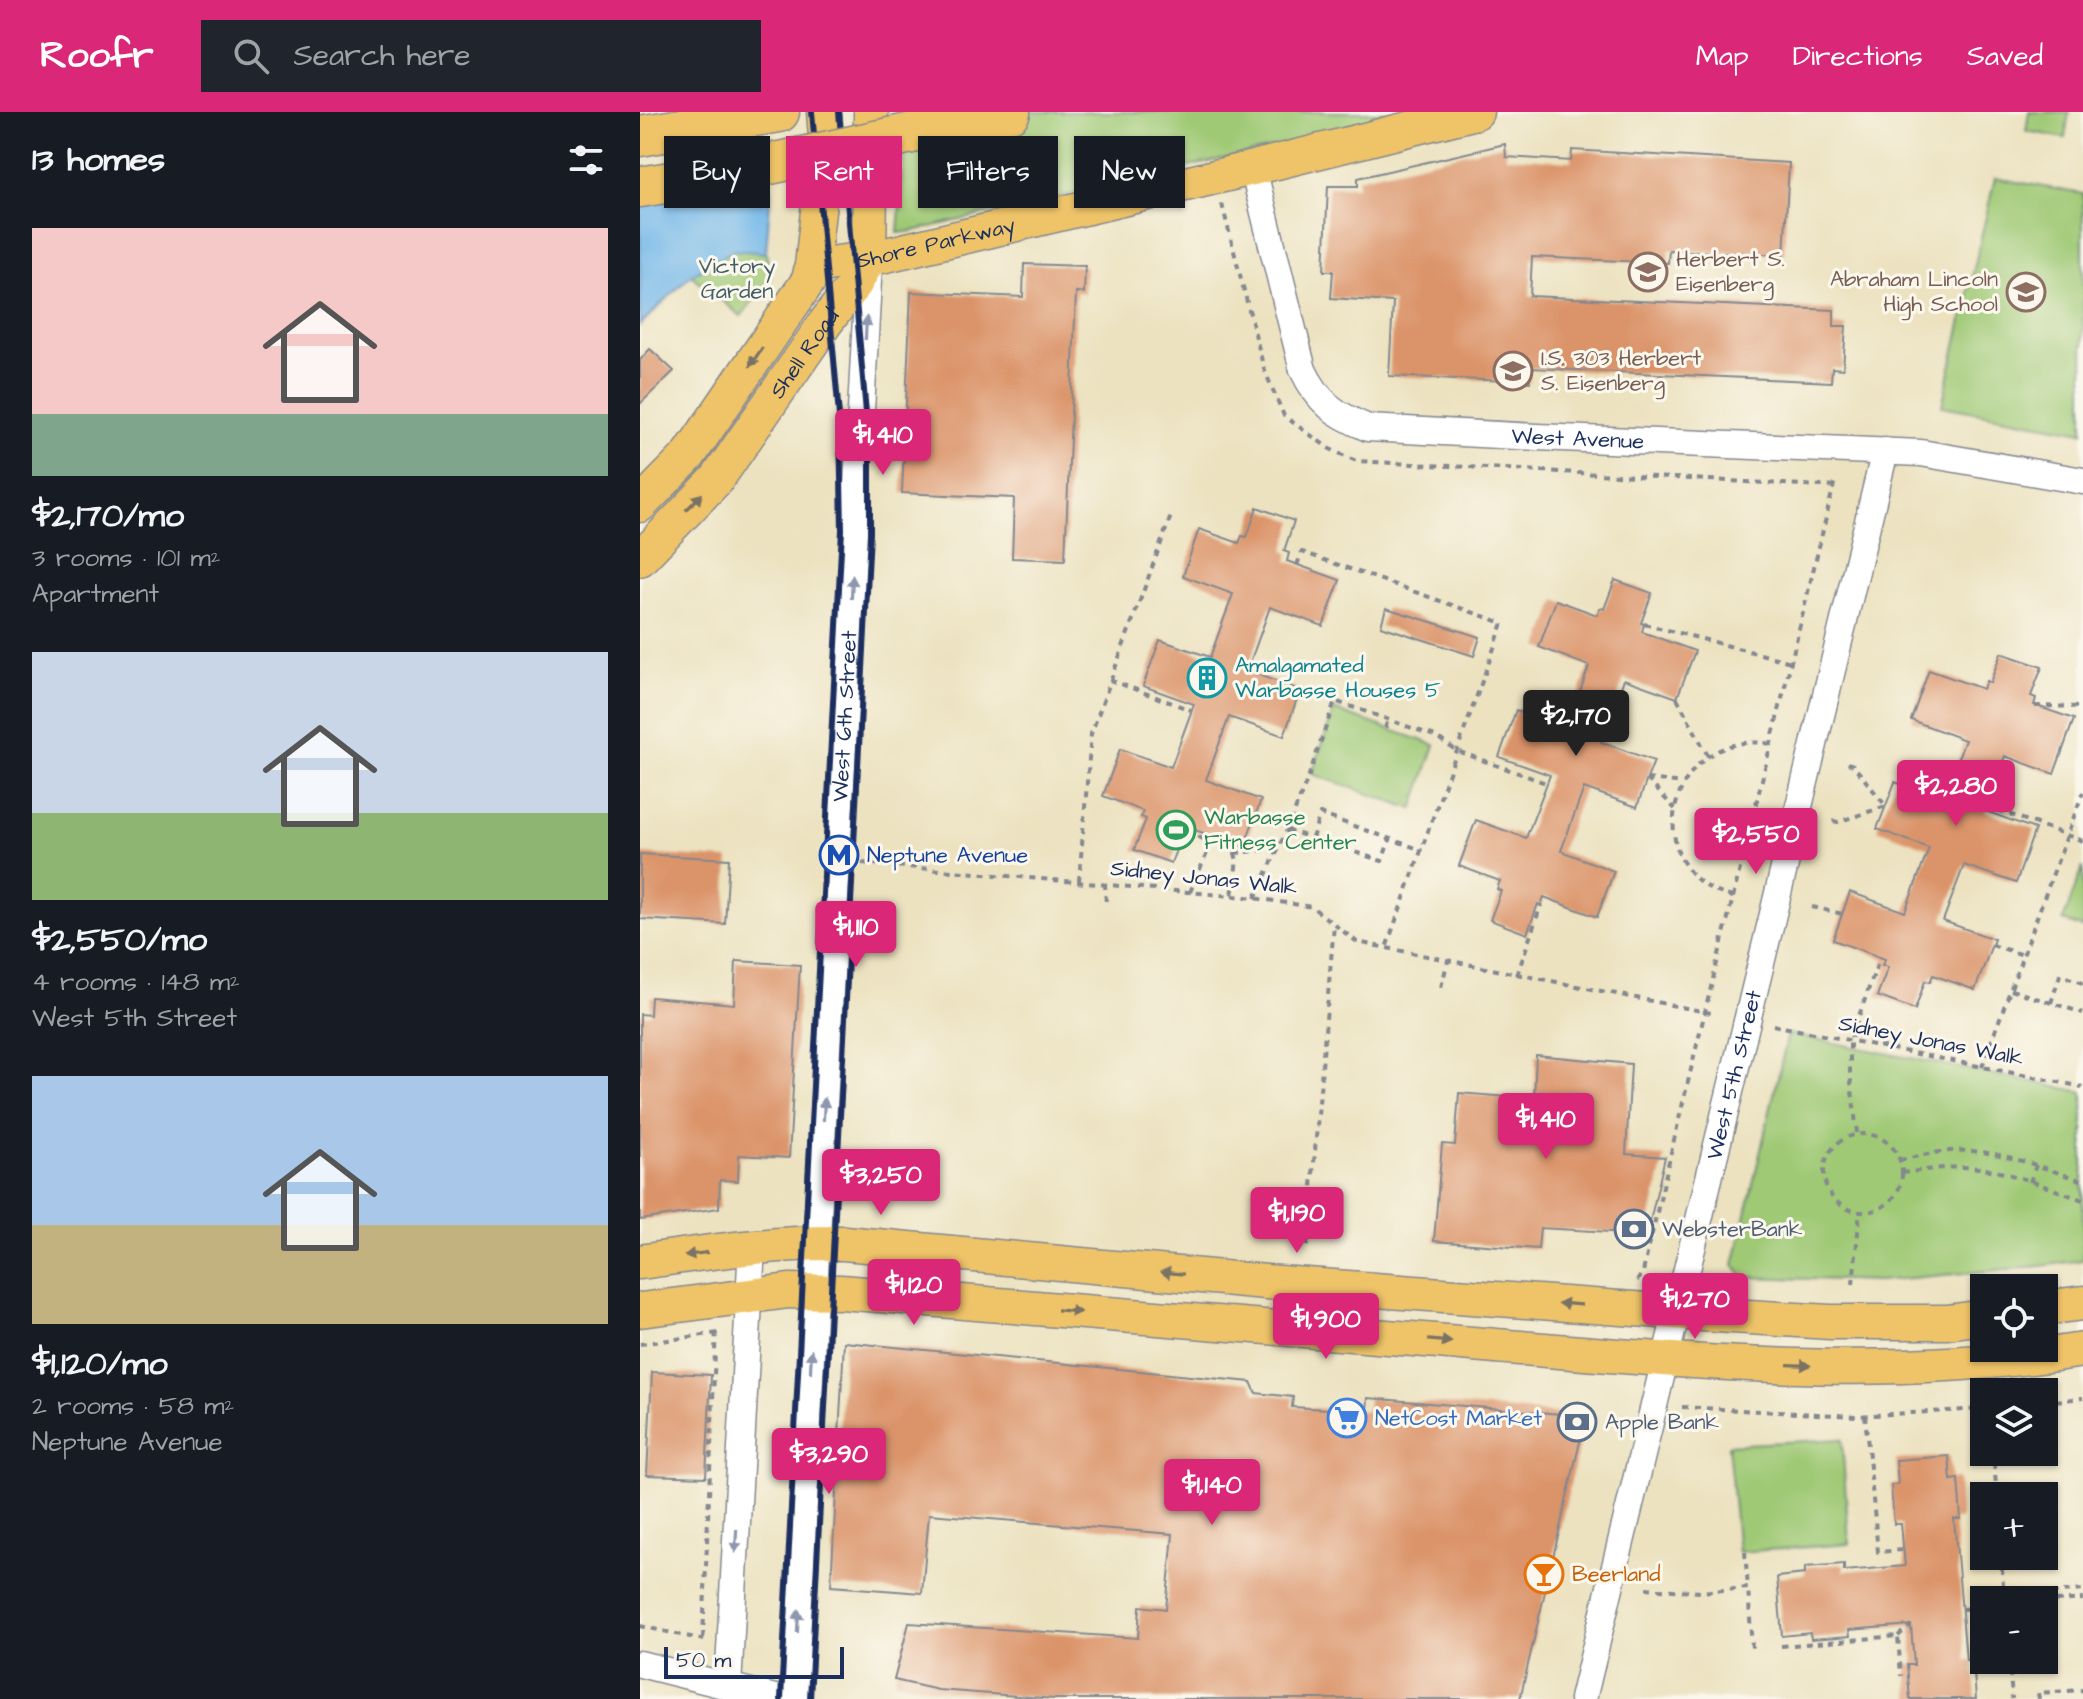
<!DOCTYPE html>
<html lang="en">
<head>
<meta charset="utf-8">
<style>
	body { margin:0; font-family:"Architects Daughter",sans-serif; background:#20242c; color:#f1f3f6; height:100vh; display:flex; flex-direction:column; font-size:30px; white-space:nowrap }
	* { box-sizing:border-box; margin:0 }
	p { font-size:26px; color:#9ea1a6 }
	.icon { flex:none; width:44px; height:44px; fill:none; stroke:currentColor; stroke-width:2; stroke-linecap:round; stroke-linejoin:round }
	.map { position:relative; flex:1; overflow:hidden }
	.details { display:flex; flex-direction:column; background:#171b24; width:640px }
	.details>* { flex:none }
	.guide { position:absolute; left:24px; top:24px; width:760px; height:72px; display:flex; gap:16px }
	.tools { position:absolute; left:1330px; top:1162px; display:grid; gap:16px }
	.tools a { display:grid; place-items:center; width:88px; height:88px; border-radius:0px; background:#171b24; box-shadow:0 2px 6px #0004; font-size:40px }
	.scale { position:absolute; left:24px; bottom:20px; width:180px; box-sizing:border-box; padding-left:8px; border:4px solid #1b2f5e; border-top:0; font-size:22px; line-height:28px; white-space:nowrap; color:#1b2f5e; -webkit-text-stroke:6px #fbf7ec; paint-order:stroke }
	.price { position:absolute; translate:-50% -68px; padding:0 18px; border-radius:8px; background:#db2777; color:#fff; font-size:26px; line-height:52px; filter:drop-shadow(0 2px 4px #0008) }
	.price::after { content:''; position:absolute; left:50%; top:48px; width:24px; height:18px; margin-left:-12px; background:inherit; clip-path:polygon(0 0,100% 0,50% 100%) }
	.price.on { background:#222; color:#fff }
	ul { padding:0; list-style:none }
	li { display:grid; align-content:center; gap:16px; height:424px; padding:0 32px }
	li span { display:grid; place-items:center; height:248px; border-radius:0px; color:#555 }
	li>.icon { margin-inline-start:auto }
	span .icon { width:144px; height:144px; fill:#fffc; stroke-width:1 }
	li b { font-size:34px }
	h2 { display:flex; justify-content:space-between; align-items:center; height:96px; padding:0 32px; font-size:34px }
	.chip { padding:0 28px; border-radius:0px; background:#171b24; box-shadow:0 2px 6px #0004; font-size:28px; line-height:72px }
	.chip.on { background:#db2777; color:#fff }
	header { display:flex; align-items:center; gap:48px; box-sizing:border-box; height:112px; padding:0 40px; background:#db2777; color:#fff }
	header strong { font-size:38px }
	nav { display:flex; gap:44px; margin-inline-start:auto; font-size:28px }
	.search { width:560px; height:72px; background:#20242c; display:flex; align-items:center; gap:20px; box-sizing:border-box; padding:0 28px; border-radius:0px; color:#9ea1a6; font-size:30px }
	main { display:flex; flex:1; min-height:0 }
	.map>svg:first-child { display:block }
	.green { fill:#9fc975; stroke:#5d7c6a; stroke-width:2 }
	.water { fill:#73b7e9; stroke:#4773a4; stroke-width:2 }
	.building { fill:#db946a }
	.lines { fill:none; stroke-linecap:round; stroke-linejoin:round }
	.minor-casing { stroke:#84888f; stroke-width:29 }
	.major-casing { stroke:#84888f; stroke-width:37 }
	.highway-casing { stroke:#84888f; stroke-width:43 }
	.path { stroke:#84888f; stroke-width:4; stroke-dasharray:6 6; stroke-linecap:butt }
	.minor { stroke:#fff; stroke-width:26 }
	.major { stroke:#efc469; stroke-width:34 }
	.highway { stroke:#efc469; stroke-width:40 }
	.rail { stroke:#1b2f5e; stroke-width:6 }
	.highway-bridge-casing { stroke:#84888f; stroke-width:43; stroke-linecap:butt }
	.highway-bridge { stroke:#efc469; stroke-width:40 }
	.oneway { fill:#8d97ae }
	.oneway2 { fill:#7a7263 }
	.labels { text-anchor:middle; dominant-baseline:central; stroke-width:6; stroke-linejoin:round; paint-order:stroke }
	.street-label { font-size:22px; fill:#1b2f5e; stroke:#fbf7ec }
	.education-label { font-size:22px; fill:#785e54; stroke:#fbf7ec; text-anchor:start }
	.park-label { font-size:22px; fill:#435d65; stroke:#fbf7ec }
	.culture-label { font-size:22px; fill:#0d838f; stroke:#fbf7ec; text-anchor:start }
	.leisure-label { font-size:22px; fill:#27864d; stroke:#fbf7ec; text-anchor:start }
	.transit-label { font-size:22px; fill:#164399; stroke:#fbf7ec; text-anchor:start }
	.service-label { font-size:22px; fill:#4e5e75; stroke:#fbf7ec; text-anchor:start }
	.shop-label { font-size:22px; fill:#366cbe; stroke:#fbf7ec; text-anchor:start }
	.food-label { font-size:22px; fill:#c56008; stroke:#fbf7ec; text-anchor:start }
</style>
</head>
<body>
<header>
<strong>Roofr</strong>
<div class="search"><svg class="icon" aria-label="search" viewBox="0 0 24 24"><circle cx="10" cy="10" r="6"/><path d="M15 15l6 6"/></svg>Search here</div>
<nav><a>Map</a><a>Directions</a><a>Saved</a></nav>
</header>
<main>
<section class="details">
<h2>13 homes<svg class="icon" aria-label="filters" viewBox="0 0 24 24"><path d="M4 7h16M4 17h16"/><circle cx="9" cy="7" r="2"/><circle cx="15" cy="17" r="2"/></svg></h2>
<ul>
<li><span style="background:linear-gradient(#f6c9c9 75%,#7fa58c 0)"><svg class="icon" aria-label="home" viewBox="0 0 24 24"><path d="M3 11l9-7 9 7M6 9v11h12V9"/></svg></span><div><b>$2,170/mo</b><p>3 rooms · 101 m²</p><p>Apartment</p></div></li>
<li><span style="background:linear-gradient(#c9d6e8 65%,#8fb573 0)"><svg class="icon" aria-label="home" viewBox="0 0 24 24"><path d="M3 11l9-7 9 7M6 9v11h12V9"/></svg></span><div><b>$2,550/mo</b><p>4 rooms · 148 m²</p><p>West 5th Street</p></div></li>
<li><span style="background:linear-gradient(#a9c7e8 60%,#c2b280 0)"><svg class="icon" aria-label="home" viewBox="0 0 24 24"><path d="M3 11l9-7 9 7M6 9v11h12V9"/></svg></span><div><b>$1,120/mo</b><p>2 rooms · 58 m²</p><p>Neptune Avenue</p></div></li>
</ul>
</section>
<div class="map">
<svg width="1443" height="1587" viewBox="0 0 1443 1587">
	<rect width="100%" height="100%" fill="#fbf7ec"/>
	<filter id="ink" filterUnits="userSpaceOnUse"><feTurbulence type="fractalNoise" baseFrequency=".0125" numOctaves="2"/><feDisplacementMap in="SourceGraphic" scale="16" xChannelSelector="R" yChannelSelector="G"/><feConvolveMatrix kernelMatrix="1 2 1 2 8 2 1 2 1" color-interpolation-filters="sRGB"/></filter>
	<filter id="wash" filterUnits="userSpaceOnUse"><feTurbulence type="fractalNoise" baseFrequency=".006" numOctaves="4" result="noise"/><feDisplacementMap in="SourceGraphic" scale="32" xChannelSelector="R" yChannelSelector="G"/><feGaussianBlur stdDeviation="1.8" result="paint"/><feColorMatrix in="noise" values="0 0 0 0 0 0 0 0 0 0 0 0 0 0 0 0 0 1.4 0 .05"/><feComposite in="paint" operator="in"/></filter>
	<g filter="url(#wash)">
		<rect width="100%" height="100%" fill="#ece2c0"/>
		<g class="green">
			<path d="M267,0H785L273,119L258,121Z"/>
			<path d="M1389,0H1429L1425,26L1386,19Z"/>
			<path d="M1355,66L1443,82V320L1302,294Z"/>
			<path d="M94,137L126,141L131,166L101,204L51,163Z"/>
			<path d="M694,598L795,633L773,697L672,662Z"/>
			<path d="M1443,755V816L1423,809Z"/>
			<path d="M1148,922L1443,980V1148L1401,1154L1239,1169L1103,1165L1094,1153Z"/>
			<path d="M1202,1327L1209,1432L1098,1440L1088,1333Z"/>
		</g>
		<path class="water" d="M87,70V84L131,76L126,141L94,138L51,163L0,213V86Z"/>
		<g id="blocks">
			<g class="building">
				<path d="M865,32L866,45L931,49L932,38L1149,51L1144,143L1029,138L1028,151L892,145L890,184L1194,198V214H1206L1203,257L1192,256L1191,270L890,256V270L749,264L753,190L691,186L693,159H684L688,74H718V66Z"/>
				<path d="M384,152L445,154L444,181L436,180L425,448L372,446L374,386L262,381L271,180L383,185Z"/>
				<path d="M10,237L34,259L0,292V248Z"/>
				<path d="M617,395L654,409L644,439L649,441L647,449L700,468L683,514L630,495L607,559L660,578L644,624L589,605L566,668L621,688L604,735L549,716L547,722L543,720L531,751L494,738L506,707L501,705L503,699L463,684L480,637L531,655L554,592L503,574L520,528L570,545L593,482L543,464L559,417L599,431L602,424L607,425Z"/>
				<path d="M975,468L1012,481L1001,511L1004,512L1002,520L1055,539L1037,586L984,567L961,630L1014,649L1007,667L997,695L944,676L921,739L974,759L957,805L904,785L901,793L898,792L887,822L850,808L861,779L857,777L860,769L819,754L836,708L886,726L910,663L859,645L876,598L927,617L949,554L899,535L916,488L957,503L960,496L964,497Z"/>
				<path d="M746,496L840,525L834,544L741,514Z"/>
				<path d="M1361,541L1402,555L1391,584L1396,586L1394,593L1434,607L1414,662L1365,644L1345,699L1395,717L1376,771L1324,753L1303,809L1354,827L1335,878L1293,863L1290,870L1285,869L1275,898L1237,884L1248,855L1242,853L1245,847L1193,828L1210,780L1265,800L1289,736L1237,717L1255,670L1303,687L1325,628L1271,608L1289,558L1343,577L1346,569L1350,571Z"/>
				<path d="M0,742L89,747L85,812L0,807Z"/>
				<path d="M96,849L160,853L149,1046L99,1043L98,1069L80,1068L79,1096L0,1108V902L10,903L11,885L94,892Z"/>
				<path d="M896,943L991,952L986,1042L1025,1045L1007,1122L900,1116L898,1137L794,1129L802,1032L815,1033L819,981L894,987Z"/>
				<path d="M204,1230L611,1270L616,1281L653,1285L652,1295L727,1299L728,1286L946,1304L880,1587H415L298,1578L254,1568L269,1511L498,1526L500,1494L526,1497L533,1422L289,1402L282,1481L191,1474Z"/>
				<path d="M12,1260L71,1263L66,1365L7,1363Z"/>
				<path d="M1309,1344L1311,1368L1318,1367L1321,1407H1314L1326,1548H1333L1336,1587H1270L1267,1553H1274L1271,1513L1209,1518L1210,1524L1171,1527L1170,1521L1142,1524L1137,1465L1165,1462V1455L1204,1452V1459L1265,1454L1261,1412H1254L1251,1373L1258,1372L1256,1348Z"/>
			</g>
		</g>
	</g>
	<g filter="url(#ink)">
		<use href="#blocks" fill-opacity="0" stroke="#84888f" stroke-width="2"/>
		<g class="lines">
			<g class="minor-casing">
				<g id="minor">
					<path id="s1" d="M613,56L663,258C679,291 694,302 728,316L897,325L1281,341L1443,369"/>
					<path d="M0,1552L139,1587"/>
					<path d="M88,1575L112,1134"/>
					<path id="s2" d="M155,1587L174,1180L229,149"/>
					<path id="s3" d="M943,1587L1245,339"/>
				</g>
			</g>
			<g class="major-casing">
				<g id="major">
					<path id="s4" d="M172,154L229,147L613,56L836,0"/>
					<path d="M0,393L49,343L169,168L172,154L186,26L184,0"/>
					<path id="s5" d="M0,447L77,367L186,210L215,172L229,147L231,0"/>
					<path d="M0,1150C68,1140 135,1130 204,1131L626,1170L1076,1203L1190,1210H1307L1344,1205"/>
					<path d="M1404,1196L1443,1191"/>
					<path d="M0,1198L149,1179L201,1180C416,1198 630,1215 844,1233C1042,1249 1245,1270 1443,1238"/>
				</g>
			</g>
			<g class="highway-casing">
				<g id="highway">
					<path d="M327,9L370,0"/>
					<path d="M0,24L139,0"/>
					<path d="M0,75L98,59"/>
				</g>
			</g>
			<g class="path">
				<path d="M582,92L624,257L644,304L690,337L716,349L1200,375"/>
				<path d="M657,453L662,440L863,511L746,836"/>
				<path d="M1004,512L1151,550"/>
				<path d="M470,568L551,598"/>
				<path d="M1037,586L1068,644"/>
				<path d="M1395,594L1443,595"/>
				<path d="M745,616L748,608"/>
				<path d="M1007,667L1035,697"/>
				<path d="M1007,667L1045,671"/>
				<path d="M1347,694L1443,729"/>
				<path d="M1193,709L1198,710L1246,694L1213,653L1207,651"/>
				<path d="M548,718L571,732"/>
				<path d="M647,718L742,749L750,727"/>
				<path d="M672,726L680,702L782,738"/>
				<path d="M595,741L638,737"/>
				<path d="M222,751L615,786L672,795L717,830L1076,902"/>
				<path d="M439,769L451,622L532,401"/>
				<path d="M465,771L466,795"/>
				<path d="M550,780L571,732L591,730L597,748L592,784"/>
				<path d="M1093,785C994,762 1027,614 1131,632"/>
				<path d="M615,786L647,718L668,666L695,589L795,624L817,639L906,671"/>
				<path d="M1172,795L1203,802"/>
				<path d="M1352,833L1383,843"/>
				<path d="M877,863L901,793"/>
				<path d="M801,875L808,849"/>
				<path d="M1371,878L1443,901"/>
				<path d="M1411,891L1420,863L1443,871"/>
				<path d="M1133,913L1443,975"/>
				<path d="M1342,955L1443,680"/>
				<path d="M1217,1021L1210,961V929L1240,845"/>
				<circle cx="1223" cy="1061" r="39"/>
				<path d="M1260,1048C1276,1045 1293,1040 1310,1039C1356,1036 1400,1055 1443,1069"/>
				<path d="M1262,1061C1287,1058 1314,1053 1339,1056C1374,1061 1409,1076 1443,1088"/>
				<path d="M1390,1070L1396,1053"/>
				<path d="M667,1134L694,812"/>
				<path d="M997,1169L1003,1160C1064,896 1132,632 1195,368"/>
				<path d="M1213,1172L1220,1099"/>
				<path d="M0,1232L78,1221"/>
				<path d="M1404,1290L1443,1286"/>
				<path d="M1042,1295L1215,1304L1344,1297"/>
				<path d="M1225,1303L1238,1440L1264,1438"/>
				<path d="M1353,1340L1357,1384"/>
				<path d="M1105,1440L1108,1476"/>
				<path d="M1361,1444L1364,1488"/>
				<path d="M1006,1476L1061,1480L1108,1476L1112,1536"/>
				<path d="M1364,1485L1443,1478"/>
				<path d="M1404,1490L1443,1487"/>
				<path d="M1322,1497L1344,1495"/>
				<path d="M0,1514L64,1528"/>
				<path d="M1258,1524L1271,1513"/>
				<path d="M63,1526L76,1215"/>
				<path d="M1141,1534L1258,1524L1261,1564"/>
				<path d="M1369,1548L1372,1587"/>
				<path d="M1399,1587L1398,1581L1443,1578"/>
			</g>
			<use href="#minor" class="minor"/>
			<use href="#major" class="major"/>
			<use href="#highway" class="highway"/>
			<g class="rail">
				<path d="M141,1587L202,418L200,315L172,0"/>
				<path d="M170,1587L230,421V345L199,0"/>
			</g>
			<g class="highway-bridge-casing">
				<path id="highway-bridge" d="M98,59L327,9"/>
			</g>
			<use href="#highway-bridge" class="highway-bridge"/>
		</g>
		<defs><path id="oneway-solid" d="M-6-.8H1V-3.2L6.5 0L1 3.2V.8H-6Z" transform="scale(2)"/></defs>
		<g class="oneway">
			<use href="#oneway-solid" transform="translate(226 216) rotate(-87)"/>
			<use href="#oneway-solid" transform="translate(212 475) rotate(-87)"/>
			<use href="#oneway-solid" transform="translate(184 997) rotate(-87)"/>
			<use href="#oneway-solid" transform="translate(171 1249) rotate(-87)"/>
			<use href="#oneway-solid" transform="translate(96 1429) rotate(93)"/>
			<use href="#oneway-solid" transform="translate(158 1509) rotate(-87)"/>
		</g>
		<g class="oneway2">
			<use href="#oneway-solid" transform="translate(116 245) rotate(124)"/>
			<use href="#oneway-solid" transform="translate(54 390) rotate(-46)"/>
			<use href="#oneway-solid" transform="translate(56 1142) rotate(172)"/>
			<use href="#oneway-solid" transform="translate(532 1161) rotate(-175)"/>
			<use href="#oneway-solid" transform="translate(930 1192) rotate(-176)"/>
			<use href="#oneway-solid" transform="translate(429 1199) rotate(5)"/>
			<use href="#oneway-solid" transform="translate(800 1229) rotate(5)"/>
			<use href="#oneway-solid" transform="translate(1159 1253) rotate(2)"/>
		</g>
	</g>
	<defs>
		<g id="school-ring" transform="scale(2)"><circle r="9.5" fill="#fbf7ec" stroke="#8d6e63" stroke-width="1.5"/><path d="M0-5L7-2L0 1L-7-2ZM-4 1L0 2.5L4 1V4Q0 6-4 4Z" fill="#8d6e63"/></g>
		<g id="building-ring" transform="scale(2)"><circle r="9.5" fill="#fbf7ec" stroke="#0f9aa8" stroke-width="1.5"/><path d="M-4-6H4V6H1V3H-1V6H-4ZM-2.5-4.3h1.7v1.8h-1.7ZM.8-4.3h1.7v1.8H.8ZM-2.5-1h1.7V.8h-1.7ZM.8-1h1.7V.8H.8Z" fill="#0f9aa8"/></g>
		<g id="stadium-ring" transform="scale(2)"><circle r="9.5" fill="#fbf7ec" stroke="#2e9e5b" stroke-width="1.5"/><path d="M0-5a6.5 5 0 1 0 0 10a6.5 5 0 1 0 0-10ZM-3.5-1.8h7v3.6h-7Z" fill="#2e9e5b"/></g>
		<g id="metro-ring" transform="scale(2)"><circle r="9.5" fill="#fbf7ec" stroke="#1a4fb4" stroke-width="1.5"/><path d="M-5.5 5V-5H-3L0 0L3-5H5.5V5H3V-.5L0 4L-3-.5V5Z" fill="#1a4fb4"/></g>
		<g id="bank-ring" transform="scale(2)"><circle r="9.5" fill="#fbf7ec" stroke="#5c6f8a" stroke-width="1.5"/><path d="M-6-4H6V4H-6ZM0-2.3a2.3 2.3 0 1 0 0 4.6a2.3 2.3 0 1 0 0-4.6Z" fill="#5c6f8a"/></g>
		<g id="supermarket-ring" transform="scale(2)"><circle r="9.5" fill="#fbf7ec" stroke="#3f7fe0" stroke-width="1.5"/><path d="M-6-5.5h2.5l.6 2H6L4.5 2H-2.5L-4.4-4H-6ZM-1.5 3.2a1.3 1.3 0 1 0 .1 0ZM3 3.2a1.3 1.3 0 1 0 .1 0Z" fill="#3f7fe0"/></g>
		<g id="bar-ring" transform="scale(2)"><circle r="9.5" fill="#fbf7ec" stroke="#e8710a" stroke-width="1.5"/><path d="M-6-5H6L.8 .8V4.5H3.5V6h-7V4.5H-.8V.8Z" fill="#e8710a"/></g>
	</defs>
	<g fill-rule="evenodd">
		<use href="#school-ring" x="1008" y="160"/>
		<use href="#school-ring" x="1386" y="180"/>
		<use href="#school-ring" x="873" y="259"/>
		<use href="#building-ring" x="567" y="566"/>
		<use href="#stadium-ring" x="536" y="718"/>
		<use href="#metro-ring" x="199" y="743"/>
		<use href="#bank-ring" x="994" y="1117"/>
		<use href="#supermarket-ring" x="707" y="1306"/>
		<use href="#bank-ring" x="937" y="1310"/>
		<use href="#bar-ring" x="904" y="1462"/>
	</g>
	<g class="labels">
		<g class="street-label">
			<text stroke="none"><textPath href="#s4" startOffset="126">Shore Parkway</textPath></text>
			<text stroke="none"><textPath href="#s5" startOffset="264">Shell Road</textPath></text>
			<text stroke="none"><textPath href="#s1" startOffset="508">West Avenue</textPath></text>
			<text stroke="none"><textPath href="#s2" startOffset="984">West 6th Street</textPath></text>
			<text transform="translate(564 766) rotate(6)">Sidney Jonas Walk</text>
			<text transform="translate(1291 929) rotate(11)">Sidney Jonas Walk</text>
			<text stroke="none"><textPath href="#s3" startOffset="642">West 5th Street</textPath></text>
		</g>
		<g class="education-label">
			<text x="1036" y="147">Herbert S.<tspan x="1036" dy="25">Eisenberg</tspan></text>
			<text x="1358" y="167" text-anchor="end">Abraham Lincoln<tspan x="1358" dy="25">High School</tspan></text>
			<text x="901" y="246">I.S. 303 Herbert<tspan x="901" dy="25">S. Eisenberg</tspan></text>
		</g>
		<g class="park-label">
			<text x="97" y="154">Victory<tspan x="97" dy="25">Garden</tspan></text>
		</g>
		<g class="culture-label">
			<text x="595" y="553">Amalgamated<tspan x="595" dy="25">Warbasse Houses 5</tspan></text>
		</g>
		<g class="leisure-label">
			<text x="564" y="705">Warbasse<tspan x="564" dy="25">Fitness Center</tspan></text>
		</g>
		<g class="transit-label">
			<text x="227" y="743">Neptune Avenue</text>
		</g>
		<g class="service-label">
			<text x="1022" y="1117">WebsterBank</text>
			<text x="965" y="1310">Apple Bank</text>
		</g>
		<g class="shop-label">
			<text x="735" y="1306">NetCost Market</text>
		</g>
		<g class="food-label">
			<text x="932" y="1462">Beerland</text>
		</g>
	</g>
</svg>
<div class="tools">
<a><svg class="icon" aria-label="locate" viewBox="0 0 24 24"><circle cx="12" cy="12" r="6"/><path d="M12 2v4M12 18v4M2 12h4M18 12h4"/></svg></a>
<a><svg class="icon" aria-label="layers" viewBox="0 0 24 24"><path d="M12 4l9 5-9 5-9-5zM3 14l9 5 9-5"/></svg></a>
<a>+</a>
<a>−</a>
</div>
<div class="scale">50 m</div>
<b class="price" style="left:243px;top:365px">$1,410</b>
<b class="price on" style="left:936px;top:646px">$2,170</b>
<b class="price" style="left:1316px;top:716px">$2,280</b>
<b class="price" style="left:1116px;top:764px">$2,550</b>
<b class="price" style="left:216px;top:857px">$1,110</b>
<b class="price" style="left:906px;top:1049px">$1,410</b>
<b class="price" style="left:241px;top:1105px">$3,250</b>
<b class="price" style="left:657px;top:1143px">$1,190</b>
<b class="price" style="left:274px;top:1215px">$1,120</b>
<b class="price" style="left:1055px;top:1229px">$1,270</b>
<b class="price" style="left:686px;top:1249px">$1,900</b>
<b class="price" style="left:189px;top:1384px">$3,290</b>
<b class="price" style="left:572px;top:1415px">$1,140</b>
<div class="guide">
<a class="chip">Buy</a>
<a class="chip on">Rent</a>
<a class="chip">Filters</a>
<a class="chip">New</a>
</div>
</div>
</main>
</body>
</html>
